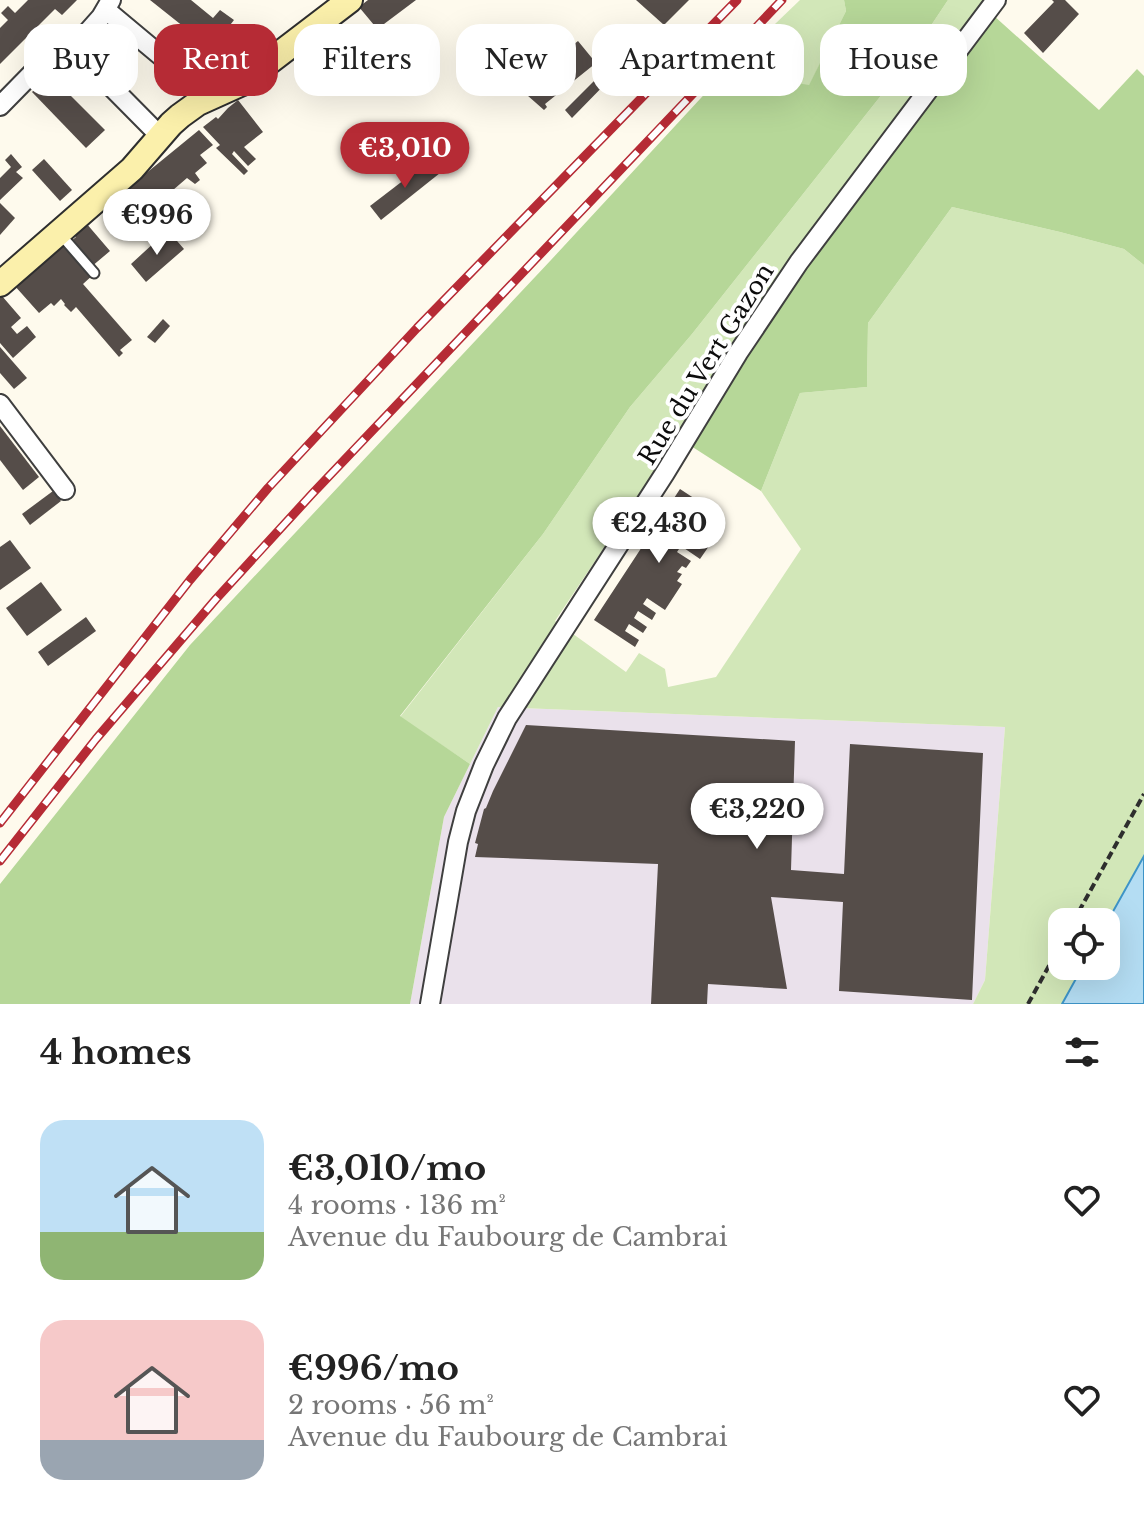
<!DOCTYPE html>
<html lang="en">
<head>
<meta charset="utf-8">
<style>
	body { margin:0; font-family:"Libre Baskerville",serif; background:#f2f2f2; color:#222; height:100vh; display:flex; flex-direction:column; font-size:30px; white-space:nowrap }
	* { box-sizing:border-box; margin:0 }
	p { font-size:26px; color:#767676 }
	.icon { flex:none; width:44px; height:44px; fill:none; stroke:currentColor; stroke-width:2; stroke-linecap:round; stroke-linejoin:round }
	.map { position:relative; height:1004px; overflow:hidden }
	.side { display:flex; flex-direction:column; background:#fff; flex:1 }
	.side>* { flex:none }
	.hud { position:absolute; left:24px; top:24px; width:1096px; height:72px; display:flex; gap:16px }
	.tools { position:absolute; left:1048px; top:908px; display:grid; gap:16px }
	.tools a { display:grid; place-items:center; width:72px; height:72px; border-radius:16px; background:#fff; box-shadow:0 8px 32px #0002; font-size:40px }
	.price { position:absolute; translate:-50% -68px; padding:0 18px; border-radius:28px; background:#fff; color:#222; font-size:26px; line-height:52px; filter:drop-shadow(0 2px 4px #0008) }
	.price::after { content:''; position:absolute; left:50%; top:48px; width:24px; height:18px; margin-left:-12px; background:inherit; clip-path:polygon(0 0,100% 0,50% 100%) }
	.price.current { background:#b62b35; color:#fff }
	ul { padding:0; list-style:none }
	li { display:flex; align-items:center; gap:24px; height:200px; padding:0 40px }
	li span { display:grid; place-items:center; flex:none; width:224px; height:160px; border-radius:24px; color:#555 }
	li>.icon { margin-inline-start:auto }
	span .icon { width:96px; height:96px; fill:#fffc; stroke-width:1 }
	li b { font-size:34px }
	h2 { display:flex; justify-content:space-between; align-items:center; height:96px; padding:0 40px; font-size:34px }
	.pill { padding:0 28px; border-radius:24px; background:#fff; box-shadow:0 8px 32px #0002; font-size:28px; line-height:72px }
	.pill.current { background:#b62b35; color:#fff }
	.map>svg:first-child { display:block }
	.industrial { fill:#eae1eb }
	.green { fill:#d2e7b8 }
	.forest { fill:#b6d798 }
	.water { fill:#b4ddf3; stroke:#3e94c7; stroke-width:2 }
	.building { fill:#554d49 }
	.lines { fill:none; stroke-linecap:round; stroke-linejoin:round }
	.lane-casing { stroke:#3f3f3f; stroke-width:13 }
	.street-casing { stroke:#3f3f3f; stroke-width:22 }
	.secondary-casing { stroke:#2e2e2e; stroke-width:28 }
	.path { stroke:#2e2e2e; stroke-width:4; stroke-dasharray:8 4; stroke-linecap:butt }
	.lane { stroke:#fff; stroke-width:9 }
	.street { stroke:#fff; stroke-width:18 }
	.secondary { stroke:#fbf0ab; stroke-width:24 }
	.rail-casing { stroke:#b62b35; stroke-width:9 }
	.rail { stroke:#fff; stroke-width:6; stroke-dasharray:18; stroke-linecap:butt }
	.labels { text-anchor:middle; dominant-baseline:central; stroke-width:8; stroke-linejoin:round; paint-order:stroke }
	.street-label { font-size:24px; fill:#0c0c0c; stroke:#fff }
</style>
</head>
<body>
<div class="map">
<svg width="1144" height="1004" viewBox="0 0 1144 1004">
	<rect width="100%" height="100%" fill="#fefaed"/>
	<path class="industrial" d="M498,707L1005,727L985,980L973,1004H410L444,817Z"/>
	<g class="green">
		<path d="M800,0H844L846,11L809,86L725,72Z"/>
		<path d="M948,0H988L668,452L555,621L626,672L639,653L665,669L668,687L716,677L801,549L761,491L800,393L867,387L868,323L952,207L1060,232L1124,249L1144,265V856L1106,924V922H1062V966H1083L1062,1004H973L985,980L1005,727L498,707L470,764L400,717L543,534L630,407L692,334L902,69Z"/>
	</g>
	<g class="forest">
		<path d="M844,0H948L902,69L692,334L630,407L543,534L400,716L470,764L444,817L410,1004H0V884L190,645L551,260L725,72L809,85L846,11Z"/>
		<path d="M983,6L1099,110L1137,69L1144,76V265L1124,249L1060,232L952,207L868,323L867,387L800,393L761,491L677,437Z"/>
	</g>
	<path class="water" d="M1144,856V1004H1062L1083,966H1106V924Z"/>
	<g class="building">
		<path d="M28,0H77L62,15L55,9L0,64V28L8,20L1,13L8,6L15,13Z"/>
		<path d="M150,0H191L213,18L220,10L234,20L227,29L234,35L218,54Z"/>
		<path d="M368,0H416L384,24L390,32L384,37L359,7Z"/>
		<path d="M636,0H689L664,25Z"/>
		<path d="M1052,0H1065L1079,14L1043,53L1024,33L1054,2Z"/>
		<path d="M578,41L596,63L545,104L547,107L544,110L519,88Z"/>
		<path d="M605,66L614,75L572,118L565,110L601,74L599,72Z"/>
		<path d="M50,75L105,130L86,148L32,92Z"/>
		<path d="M238,100L263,132L244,147L256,159L248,166L234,151L232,154L248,171L244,175L216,148L220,145L203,127L216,117L218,119L228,108Z"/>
		<path d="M199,130L213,145L200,155L207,163L195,173L200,180L195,184L187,178L137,221L117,197Z"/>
		<path d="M11,154L22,167L16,172L23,178L0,200V178L11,167L5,160Z"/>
		<path d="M44,159L72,190L60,201L32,170Z"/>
		<path d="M430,160L440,173L381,220L370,206Z"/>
		<path d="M0,203L15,218L0,235Z"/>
		<path d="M86,223L110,251L91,267L69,243L76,237L73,234Z"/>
		<path d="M171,234L184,249L146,282L131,264L155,242L158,245Z"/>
		<path d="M65,241L94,274L83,284L132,340L120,350L123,353L119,357L76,307L71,312L64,305L65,304L61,299L54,306L51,303L39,313L14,285Z"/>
		<path d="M2,296L21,318L11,327L17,334L27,326L36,337L13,358L0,343V298Z"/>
		<path d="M163,319L170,326L155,343L147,337Z"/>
		<path d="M0,347L27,378L14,389L0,373Z"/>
		<path d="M0,426L39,477L23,490L0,460Z"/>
		<path d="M680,489L724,518L707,544L709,546L700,559L681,546L677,552L691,561L686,568L682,566L677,572L682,574L677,581L682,584L665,610L647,598L643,604L656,613L652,620L638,611L634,618L647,627L643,633L629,624L625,631L639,640L635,647L594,620Z"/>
		<path d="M53,491L61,501L30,525L22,514Z"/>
		<path d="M10,540L31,568L0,590V547Z"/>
		<path d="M41,582L62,610L27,636L6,608Z"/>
		<path d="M86,617L96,631L48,666L38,652Z"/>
		<path d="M526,725L795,741L791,870L844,874L850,744L983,753L972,1000L839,991L843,902L771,897L787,989L708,984L707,1004H651L658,864L475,857L478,844L475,843L484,809L486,808L493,791Z"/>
	</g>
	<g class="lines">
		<g class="lane-casing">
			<path id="lane" d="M61,235L94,273"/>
		</g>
		<g class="street-casing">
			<g id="street">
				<path d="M106,10L191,81L209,98"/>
				<path d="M70,45L160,136"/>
				<path d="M0,106L51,54L79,40L85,35L101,17L111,0"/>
				<path d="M0,404L65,490"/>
				<path d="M430,1004L458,842L466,811L484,765L507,718L665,473L738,353L799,262L996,0"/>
			</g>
		</g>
		<g class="secondary-casing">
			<path id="secondary" d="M0,284L132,169L171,124L180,116L198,103L240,84L350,0"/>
		</g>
		<g class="path">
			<path d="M1073,922L1144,794"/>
			<path d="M1028,1004L1062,942"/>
		</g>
		<use href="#lane" class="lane"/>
		<use href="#street" class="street"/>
		<use href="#secondary" class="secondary"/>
		<g class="rail-casing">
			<g id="rail">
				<path d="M0,823L190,580L268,488L417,328L737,0"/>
				<path d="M0,861L96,739L216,599L312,494L782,0"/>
			</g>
		</g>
		<use href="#rail" class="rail"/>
	</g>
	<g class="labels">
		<g class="street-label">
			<text transform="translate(706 364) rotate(-58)">Rue du Vert Gazon</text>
		</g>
	</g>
</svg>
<div class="tools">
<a><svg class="icon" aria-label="locate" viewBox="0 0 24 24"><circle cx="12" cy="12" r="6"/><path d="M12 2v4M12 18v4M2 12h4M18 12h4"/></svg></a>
</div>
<b class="price current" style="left:405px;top:190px">€3,010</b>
<b class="price" style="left:157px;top:257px">€996</b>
<b class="price" style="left:659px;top:565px">€2,430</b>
<b class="price" style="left:757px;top:851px">€3,220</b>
<div class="hud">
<a class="pill">Buy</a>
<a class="pill current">Rent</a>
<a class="pill">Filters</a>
<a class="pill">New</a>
<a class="pill">Apartment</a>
<a class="pill">House</a>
</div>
</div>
<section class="side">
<h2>4 homes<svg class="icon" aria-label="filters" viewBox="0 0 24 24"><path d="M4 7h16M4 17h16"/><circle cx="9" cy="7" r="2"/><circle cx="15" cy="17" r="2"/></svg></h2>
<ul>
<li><span style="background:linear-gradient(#bfe0f5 70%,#8fb573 0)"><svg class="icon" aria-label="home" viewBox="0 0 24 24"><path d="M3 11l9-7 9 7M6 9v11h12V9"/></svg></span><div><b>€3,010/mo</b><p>4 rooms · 136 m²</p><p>Avenue du Faubourg de Cambrai</p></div><svg class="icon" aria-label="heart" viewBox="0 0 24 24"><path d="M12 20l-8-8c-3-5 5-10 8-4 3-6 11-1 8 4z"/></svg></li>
<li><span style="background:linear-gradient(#f6c9c9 75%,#9aa5b1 0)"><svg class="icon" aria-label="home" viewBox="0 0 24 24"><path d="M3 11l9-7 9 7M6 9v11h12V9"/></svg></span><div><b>€996/mo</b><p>2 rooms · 56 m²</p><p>Avenue du Faubourg de Cambrai</p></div><svg class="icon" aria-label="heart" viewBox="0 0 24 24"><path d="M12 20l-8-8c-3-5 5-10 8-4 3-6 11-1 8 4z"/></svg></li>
</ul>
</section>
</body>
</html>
